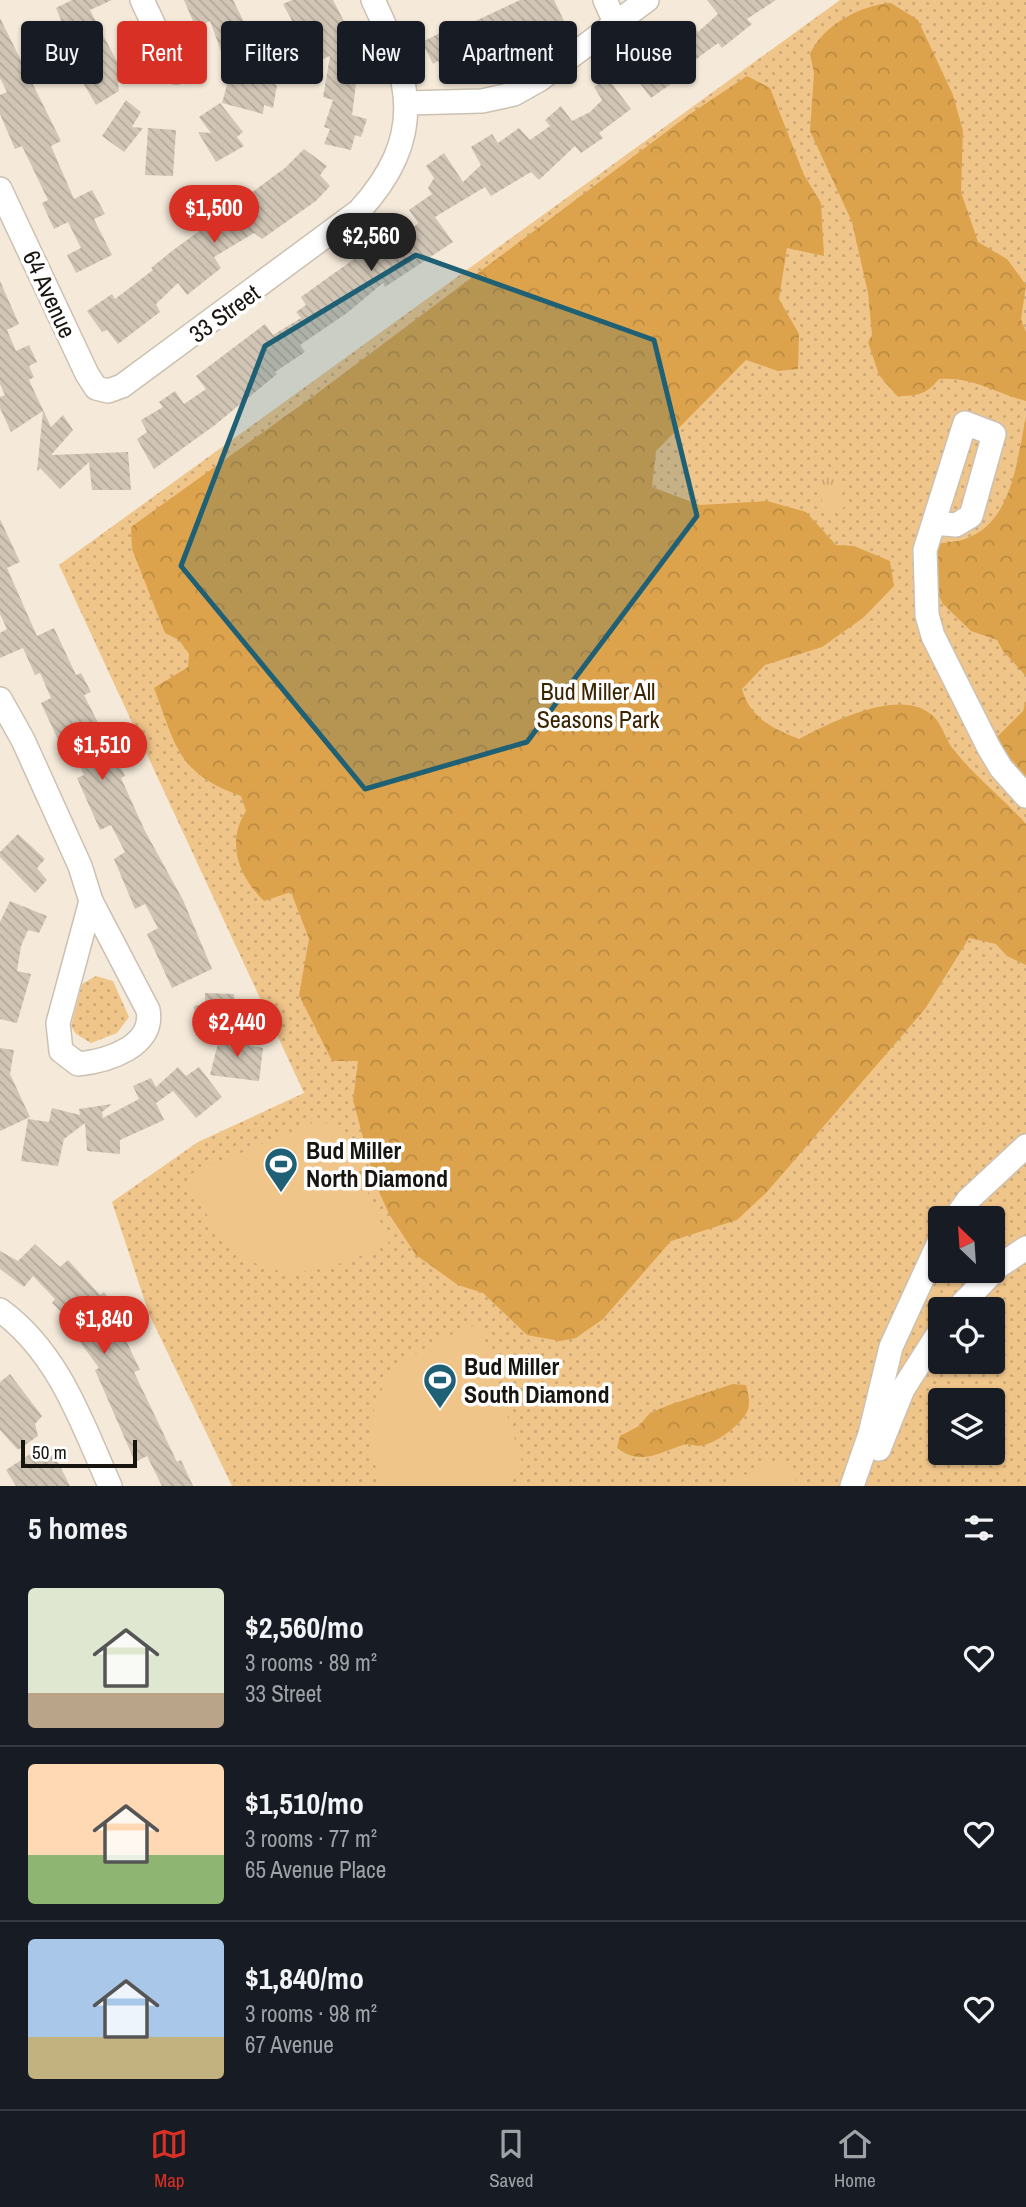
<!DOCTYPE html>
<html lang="en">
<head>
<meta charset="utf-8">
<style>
	body { margin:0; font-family:"Archivo Narrow",sans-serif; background:#20242c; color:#f1f3f6; height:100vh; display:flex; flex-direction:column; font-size:26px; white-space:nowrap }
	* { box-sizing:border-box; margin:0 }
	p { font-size:23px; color:#9ea1a6 }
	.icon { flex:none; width:38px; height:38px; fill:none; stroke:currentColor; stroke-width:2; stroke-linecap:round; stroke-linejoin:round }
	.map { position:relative; height:1486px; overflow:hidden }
	.side { display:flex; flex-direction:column; background:#171b24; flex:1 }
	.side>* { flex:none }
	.hud { position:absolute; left:21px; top:21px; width:985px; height:63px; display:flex; gap:14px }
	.needle { width:46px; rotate:335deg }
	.fabs { position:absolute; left:928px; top:1206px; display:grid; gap:14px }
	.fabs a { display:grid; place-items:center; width:77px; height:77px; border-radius:7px; background:#171b24; box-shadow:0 2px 5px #0004; font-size:35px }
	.scale { position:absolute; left:21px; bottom:18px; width:116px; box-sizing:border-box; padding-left:7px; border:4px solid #18140f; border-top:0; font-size:19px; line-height:24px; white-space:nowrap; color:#18140f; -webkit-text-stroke:5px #fff; paint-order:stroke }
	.price { position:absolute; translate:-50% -60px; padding:0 16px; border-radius:24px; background:#d93025; color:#fff; font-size:23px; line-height:46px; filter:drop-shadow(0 2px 4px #0008) }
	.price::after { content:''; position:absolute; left:50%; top:42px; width:21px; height:16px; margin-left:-10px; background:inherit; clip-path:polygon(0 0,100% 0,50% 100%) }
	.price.active { background:#222; color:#fff }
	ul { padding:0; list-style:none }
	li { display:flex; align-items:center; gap:21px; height:175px; padding:0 28px }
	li+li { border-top:2px solid #363941 }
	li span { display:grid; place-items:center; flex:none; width:196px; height:140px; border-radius:7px; color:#555 }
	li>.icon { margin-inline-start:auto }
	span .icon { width:84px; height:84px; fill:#fffc; stroke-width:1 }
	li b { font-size:30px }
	h2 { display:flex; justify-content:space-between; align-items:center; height:84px; padding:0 28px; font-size:30px }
	.tag { padding:0 24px; border-radius:7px; background:#171b24; box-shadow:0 2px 5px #0004; font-size:24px; line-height:63px }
	.tag.active { background:#d93025; color:#fff }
	.menu { display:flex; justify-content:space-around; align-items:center; height:98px; border-top:2px solid #363941; background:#171b24; font-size:19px; color:#9ea1a6 }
	.menu a { display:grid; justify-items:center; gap:4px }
	.menu .active { color:#d93025 }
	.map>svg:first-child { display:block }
	.grass { fill:url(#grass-dots); fill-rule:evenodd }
	.forest { fill:url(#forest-crowns) }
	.park { fill:url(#park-tufts) }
	.garden { fill:#f0c58a }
	.building { fill:url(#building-back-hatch) }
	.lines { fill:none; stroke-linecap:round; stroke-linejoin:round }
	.minor-casing { stroke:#ccc1b1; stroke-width:26 }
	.minor { stroke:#fff; stroke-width:23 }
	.marked { fill:#206075; fill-opacity:0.2; stroke:#206075; stroke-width:5; stroke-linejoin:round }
	.labels { text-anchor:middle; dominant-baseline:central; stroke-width:7; stroke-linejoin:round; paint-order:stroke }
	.street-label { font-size:24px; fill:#18140f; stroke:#fff }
	.park-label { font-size:24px; fill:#3b2400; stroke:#fff }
	.poi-label { font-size:24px; font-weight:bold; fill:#18140f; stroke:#fff; text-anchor:start }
</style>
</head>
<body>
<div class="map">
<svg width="1026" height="1486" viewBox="0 0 1026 1486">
	<defs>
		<pattern id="grass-dots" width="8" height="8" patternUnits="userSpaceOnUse" patternTransform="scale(1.75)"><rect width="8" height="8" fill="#f0c58a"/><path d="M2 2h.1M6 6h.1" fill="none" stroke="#cda876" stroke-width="1.8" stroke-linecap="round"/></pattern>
		<pattern id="forest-crowns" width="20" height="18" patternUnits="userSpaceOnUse" patternTransform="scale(1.75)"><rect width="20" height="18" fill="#dca34c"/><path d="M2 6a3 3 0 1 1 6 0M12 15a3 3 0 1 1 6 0" fill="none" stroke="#bc8b41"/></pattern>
		<pattern id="park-tufts" width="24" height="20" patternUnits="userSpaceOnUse" patternTransform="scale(1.75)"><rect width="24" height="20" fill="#f0c58a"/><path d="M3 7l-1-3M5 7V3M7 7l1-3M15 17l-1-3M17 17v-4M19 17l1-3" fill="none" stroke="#cda876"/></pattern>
		<pattern id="building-back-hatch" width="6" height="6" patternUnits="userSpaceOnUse" patternTransform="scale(1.75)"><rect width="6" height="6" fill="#d1c6b6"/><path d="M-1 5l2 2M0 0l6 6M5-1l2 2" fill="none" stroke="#b3a99b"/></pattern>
	</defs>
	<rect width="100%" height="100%" fill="#f5eada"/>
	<g class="grass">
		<path d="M840,0H1026V1486H232L149,1314L112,1202L198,1142L304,1093L59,565ZM940,1218H992V1270H940ZM940,1309H992V1362H940ZM940,1400H992V1452H940Z"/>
		<path d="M96,976L113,981L129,1017L117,1033L91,1043L76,1034L71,1026L82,984Z"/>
	</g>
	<g class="forest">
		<path d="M891,3L918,20L953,95L963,131L961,192L978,242L1007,259L1026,285L1021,319L1026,332V401C996,393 971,376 939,379C926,395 917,396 897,396L879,375L868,342L872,335L868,293L852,222L810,131L814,73L810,54C823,25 861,5 891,3Z"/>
		<path d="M747,76L770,88L804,175L821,203L824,256L787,248L779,299L799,334L798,369L778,371L746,360L656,451L652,487L700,505L767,501L806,512L836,545L854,546L890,561L894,586L863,618L822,647L765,665L742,689C750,718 772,728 799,739C830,723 904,684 935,718C943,727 946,741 954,750C974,776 1004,799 1026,824V965L1007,956L996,944L969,938L925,1009L766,1193L737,1220L671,1241L603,1319L576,1338L560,1341L527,1335L483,1293L458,1285L416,1255L389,1214L375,1183L353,1100L358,1061H332L299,995L309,939L291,892L264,901C238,876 226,842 246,811L241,796C177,773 176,746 154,688L188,667L189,654L179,640L165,633L132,549L131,527L315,395L690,114Z"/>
		<path d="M1026,417V676L1003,651L997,640L971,631L943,604L936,590L938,544C946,542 957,542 965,539C1013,523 1017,458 1026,417Z"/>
		<path d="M1026,700V777L995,739L1023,711Z"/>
		<path d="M733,1384L746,1385C748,1394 751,1403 747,1412C740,1425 715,1445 699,1446C693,1446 690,1443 683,1445C658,1453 641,1466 617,1448L620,1436L639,1426L650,1413L669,1405Z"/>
	</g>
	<path class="park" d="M840,475L844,508L823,510L819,478Z"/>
	<g class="garden">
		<path d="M319,1120L341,1129L389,1243C286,1294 235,1281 186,1176Z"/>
		<path d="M478,1324L522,1462L512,1483L501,1486H381C350,1393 396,1354 478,1324Z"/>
		<path d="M784,1456L798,1486H722Z"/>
	</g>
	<g class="building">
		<path d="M72,0H112L90,10L125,77L118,83L119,91L96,105L82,81L86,79L56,8Z"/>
		<path d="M184,0H233L246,26L249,25L260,55L249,58L250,78L277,85L273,108L264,105L263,114L222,103L234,60L222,54L210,21L196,28Z"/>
		<path d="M292,0H333L352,37L337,44L348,66L365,68L362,84H356L352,115L367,119L361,137L355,135L351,150L324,144L330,129L324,127L333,100L323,97L330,56L315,63L283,4Z"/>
		<path d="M520,0H554L564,21L531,37L534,43L516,51L508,33L484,44L493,63L477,70L472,59L448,71L442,69L438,61L433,64L422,42L450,28L452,32Z"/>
		<path d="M707,0H776L747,19L752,24L722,48L718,43L680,71L656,38L669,27L677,35L693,25L698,32L718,14Z"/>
		<path d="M0,18L61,141L51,146L74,199L92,190L105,214L94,219L112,255L76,273L67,255L81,248L68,222L54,229L42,203L48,200L22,146L15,149L0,114V95L7,92L0,78Z"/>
		<path d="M637,51L671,84L651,98L623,61Z"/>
		<path d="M607,77L631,109L599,133L603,138L581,153L575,146L539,180L531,172L491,196L485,187L435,217L453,242L385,287L383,283L347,313L300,345L305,352L275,372L277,374L215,425L154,469L137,439L147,432L141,420L163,407L159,402L175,391L184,404L206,389L196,376L265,324L273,335L301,318L296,312L306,305L301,297L379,241L389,257L416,234L412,229L418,223L409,210L432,194L428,188L434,178L426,166L444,153L463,182L481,165L471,147L492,134L498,143L519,128L530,140L550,126L545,120L561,106L572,121L590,112L602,100L594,87Z"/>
		<path d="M126,100L141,112L132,127L143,128L124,152L102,136Z"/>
		<path d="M220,103L243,132L237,137L244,146L216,162L198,132L211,133L199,117Z"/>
		<path d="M148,128L176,130L173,176L145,175Z"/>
		<path d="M304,149L327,166L320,175L330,186L316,201L262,239L254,233L214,257L221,268L187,295L178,283L156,304L160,312L118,344L107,330L102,332L87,311L112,294L115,299L153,270L151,268L172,251L285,168Z"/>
		<path d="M0,281L19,324L7,330L16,351L29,345L37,362L29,366L34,377L29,380L51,427L63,415L73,430L51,455L128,452L131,490H92L89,462L60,489L40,468L37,472L43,411L11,432L0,408V397L5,395L0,384Z"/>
		<path d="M0,519L20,562L7,568L37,636L54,628L76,675L81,673L91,692L84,695L125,776L121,778L145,831L183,900L212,969L172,988L147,934L158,928L145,904L135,909L114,859L125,852L111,825L100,830L77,778L84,775L73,751L65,755L41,703L51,698L40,673L35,675L23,648L0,658V633L7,629L0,614Z"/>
		<path d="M18,834L45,859L37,868L47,880L35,893L0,857V852Z"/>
		<path d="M10,901L47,916L39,933L28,930L21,946L17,971L31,974L17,1023L0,1019V922Z"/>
		<path d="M205,993L234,994L236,1016L215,1023H195L194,1006L205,1004Z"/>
		<path d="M220,1035L247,1040L248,1045L263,1048L259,1081L210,1075Z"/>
		<path d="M0,1048L14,1050L10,1074L30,1117L0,1131Z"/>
		<path d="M178,1067L186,1076L199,1067L222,1097L196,1118L173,1091L156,1103L164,1120L120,1140V1154L87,1151L85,1123L64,1139L58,1166L21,1161L28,1119L49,1122L52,1108L80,1115L79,1109L112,1104L102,1112L103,1118L139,1099L133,1086L151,1078L156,1087Z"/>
		<path d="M35,1244L60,1267L68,1260L100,1295L104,1292L128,1325L121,1330L140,1370L134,1372L177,1462L181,1460L193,1486H162L147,1456L135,1462L95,1370L99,1368L74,1334L79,1329L52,1303L55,1299L33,1276L24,1287L0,1269V1251L18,1261Z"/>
		<path d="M10,1374L42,1416L35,1424L38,1436L18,1450L0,1430V1382Z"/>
		<path d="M33,1452L41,1462L54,1454L70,1486H16L6,1470Z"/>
	</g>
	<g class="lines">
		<g class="minor-casing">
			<g id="minor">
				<path d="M142,0L176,72"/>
				<path d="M605,0L615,22"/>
				<path d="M407,103L482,101L514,94L539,80L647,0"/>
				<path d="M0,189L87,374L96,388L108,391L122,386L359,211C426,137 412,82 373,0"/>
				<path d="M934,523L956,525L971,516L994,434L965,423L925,550L927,615L933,636L989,748L1001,768L1026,796"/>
				<path d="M0,699L23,740L80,866L91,901"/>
				<path d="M91,901L148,1010C155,1046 108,1061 78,1064L61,1051L58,1023Z"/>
				<path d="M955,1218L968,1200L1026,1146"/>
				<path d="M957,1309L999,1266L1026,1248"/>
				<path d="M0,1310C59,1353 82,1423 110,1486"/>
				<path d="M879,1449L903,1389L940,1331"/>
				<path d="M852,1486L870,1434L891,1347L940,1240"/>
			</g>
		</g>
		<use href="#minor" class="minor"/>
	</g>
	<path class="marked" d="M416,255L654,340L697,516L527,742L365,789L181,566L265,346Z"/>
	<defs>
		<g id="stadium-pin" transform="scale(1.75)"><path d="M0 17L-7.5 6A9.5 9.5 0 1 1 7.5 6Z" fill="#206075" stroke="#fff"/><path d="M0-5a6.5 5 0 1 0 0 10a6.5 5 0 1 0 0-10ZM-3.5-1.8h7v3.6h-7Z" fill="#fff"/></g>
	</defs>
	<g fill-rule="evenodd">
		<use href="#stadium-pin" x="281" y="1164"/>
		<use href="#stadium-pin" x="440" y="1380"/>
	</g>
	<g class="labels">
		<g class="street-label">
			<text transform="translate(50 294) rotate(65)">64 Avenue</text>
			<text transform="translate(224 313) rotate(-36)">33 Street</text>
		</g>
		<g class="park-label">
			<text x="598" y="691">Bud Miller All<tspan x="598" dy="28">Seasons Park</tspan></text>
		</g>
		<g class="poi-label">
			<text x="306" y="1150">Bud Miller<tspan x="306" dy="28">North Diamond</tspan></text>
			<text x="464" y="1366">Bud Miller<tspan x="464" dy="28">South Diamond</tspan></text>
		</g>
	</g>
</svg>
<div class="fabs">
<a><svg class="needle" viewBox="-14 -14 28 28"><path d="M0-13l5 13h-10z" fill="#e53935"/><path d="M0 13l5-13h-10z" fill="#9ea1a6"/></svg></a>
<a><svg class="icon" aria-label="locate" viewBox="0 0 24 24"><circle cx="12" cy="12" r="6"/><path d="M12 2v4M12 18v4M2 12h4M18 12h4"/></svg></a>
<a><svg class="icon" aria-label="layers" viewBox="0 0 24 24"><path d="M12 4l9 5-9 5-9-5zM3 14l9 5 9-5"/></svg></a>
</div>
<div class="scale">50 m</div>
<b class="price" style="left:214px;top:245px">$1,500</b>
<b class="price active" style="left:371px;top:273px">$2,560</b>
<b class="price" style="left:102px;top:782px">$1,510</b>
<b class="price" style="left:237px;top:1059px">$2,440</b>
<b class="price" style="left:104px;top:1356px">$1,840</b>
<div class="hud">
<a class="tag">Buy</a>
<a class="tag active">Rent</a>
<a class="tag">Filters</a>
<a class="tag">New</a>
<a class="tag">Apartment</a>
<a class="tag">House</a>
</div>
</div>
<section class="side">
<h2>5 homes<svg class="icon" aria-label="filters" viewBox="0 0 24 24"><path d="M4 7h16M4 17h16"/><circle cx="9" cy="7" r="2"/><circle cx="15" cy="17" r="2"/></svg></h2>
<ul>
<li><span style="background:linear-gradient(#dfe7d0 75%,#b9a48a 0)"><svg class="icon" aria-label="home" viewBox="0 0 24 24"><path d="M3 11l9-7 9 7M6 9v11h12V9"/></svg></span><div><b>$2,560/mo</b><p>3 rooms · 89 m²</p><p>33 Street</p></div><svg class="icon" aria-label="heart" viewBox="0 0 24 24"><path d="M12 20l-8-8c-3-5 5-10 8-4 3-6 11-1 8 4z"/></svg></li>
<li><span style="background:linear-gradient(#ffd9b3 65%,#8fb573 0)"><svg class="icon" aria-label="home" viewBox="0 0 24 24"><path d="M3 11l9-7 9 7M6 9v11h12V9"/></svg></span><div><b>$1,510/mo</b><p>3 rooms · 77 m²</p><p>65 Avenue Place</p></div><svg class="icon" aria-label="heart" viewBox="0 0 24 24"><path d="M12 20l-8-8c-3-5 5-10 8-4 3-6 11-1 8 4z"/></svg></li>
<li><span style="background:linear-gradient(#a9c7e8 70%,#c2b280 0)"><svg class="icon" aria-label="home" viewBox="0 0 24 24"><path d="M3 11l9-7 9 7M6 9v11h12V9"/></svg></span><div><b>$1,840/mo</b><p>3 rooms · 98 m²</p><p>67 Avenue</p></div><svg class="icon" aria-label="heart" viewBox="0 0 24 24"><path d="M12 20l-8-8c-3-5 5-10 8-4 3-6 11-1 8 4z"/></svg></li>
</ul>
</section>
<nav class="menu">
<a class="active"><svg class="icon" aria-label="map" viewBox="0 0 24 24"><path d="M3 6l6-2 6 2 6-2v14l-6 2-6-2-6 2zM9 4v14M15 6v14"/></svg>Map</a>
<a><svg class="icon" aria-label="saved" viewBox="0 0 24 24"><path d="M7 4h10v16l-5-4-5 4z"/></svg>Saved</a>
<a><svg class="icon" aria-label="home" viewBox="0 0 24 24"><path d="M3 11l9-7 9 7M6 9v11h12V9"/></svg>Home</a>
</nav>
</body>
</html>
